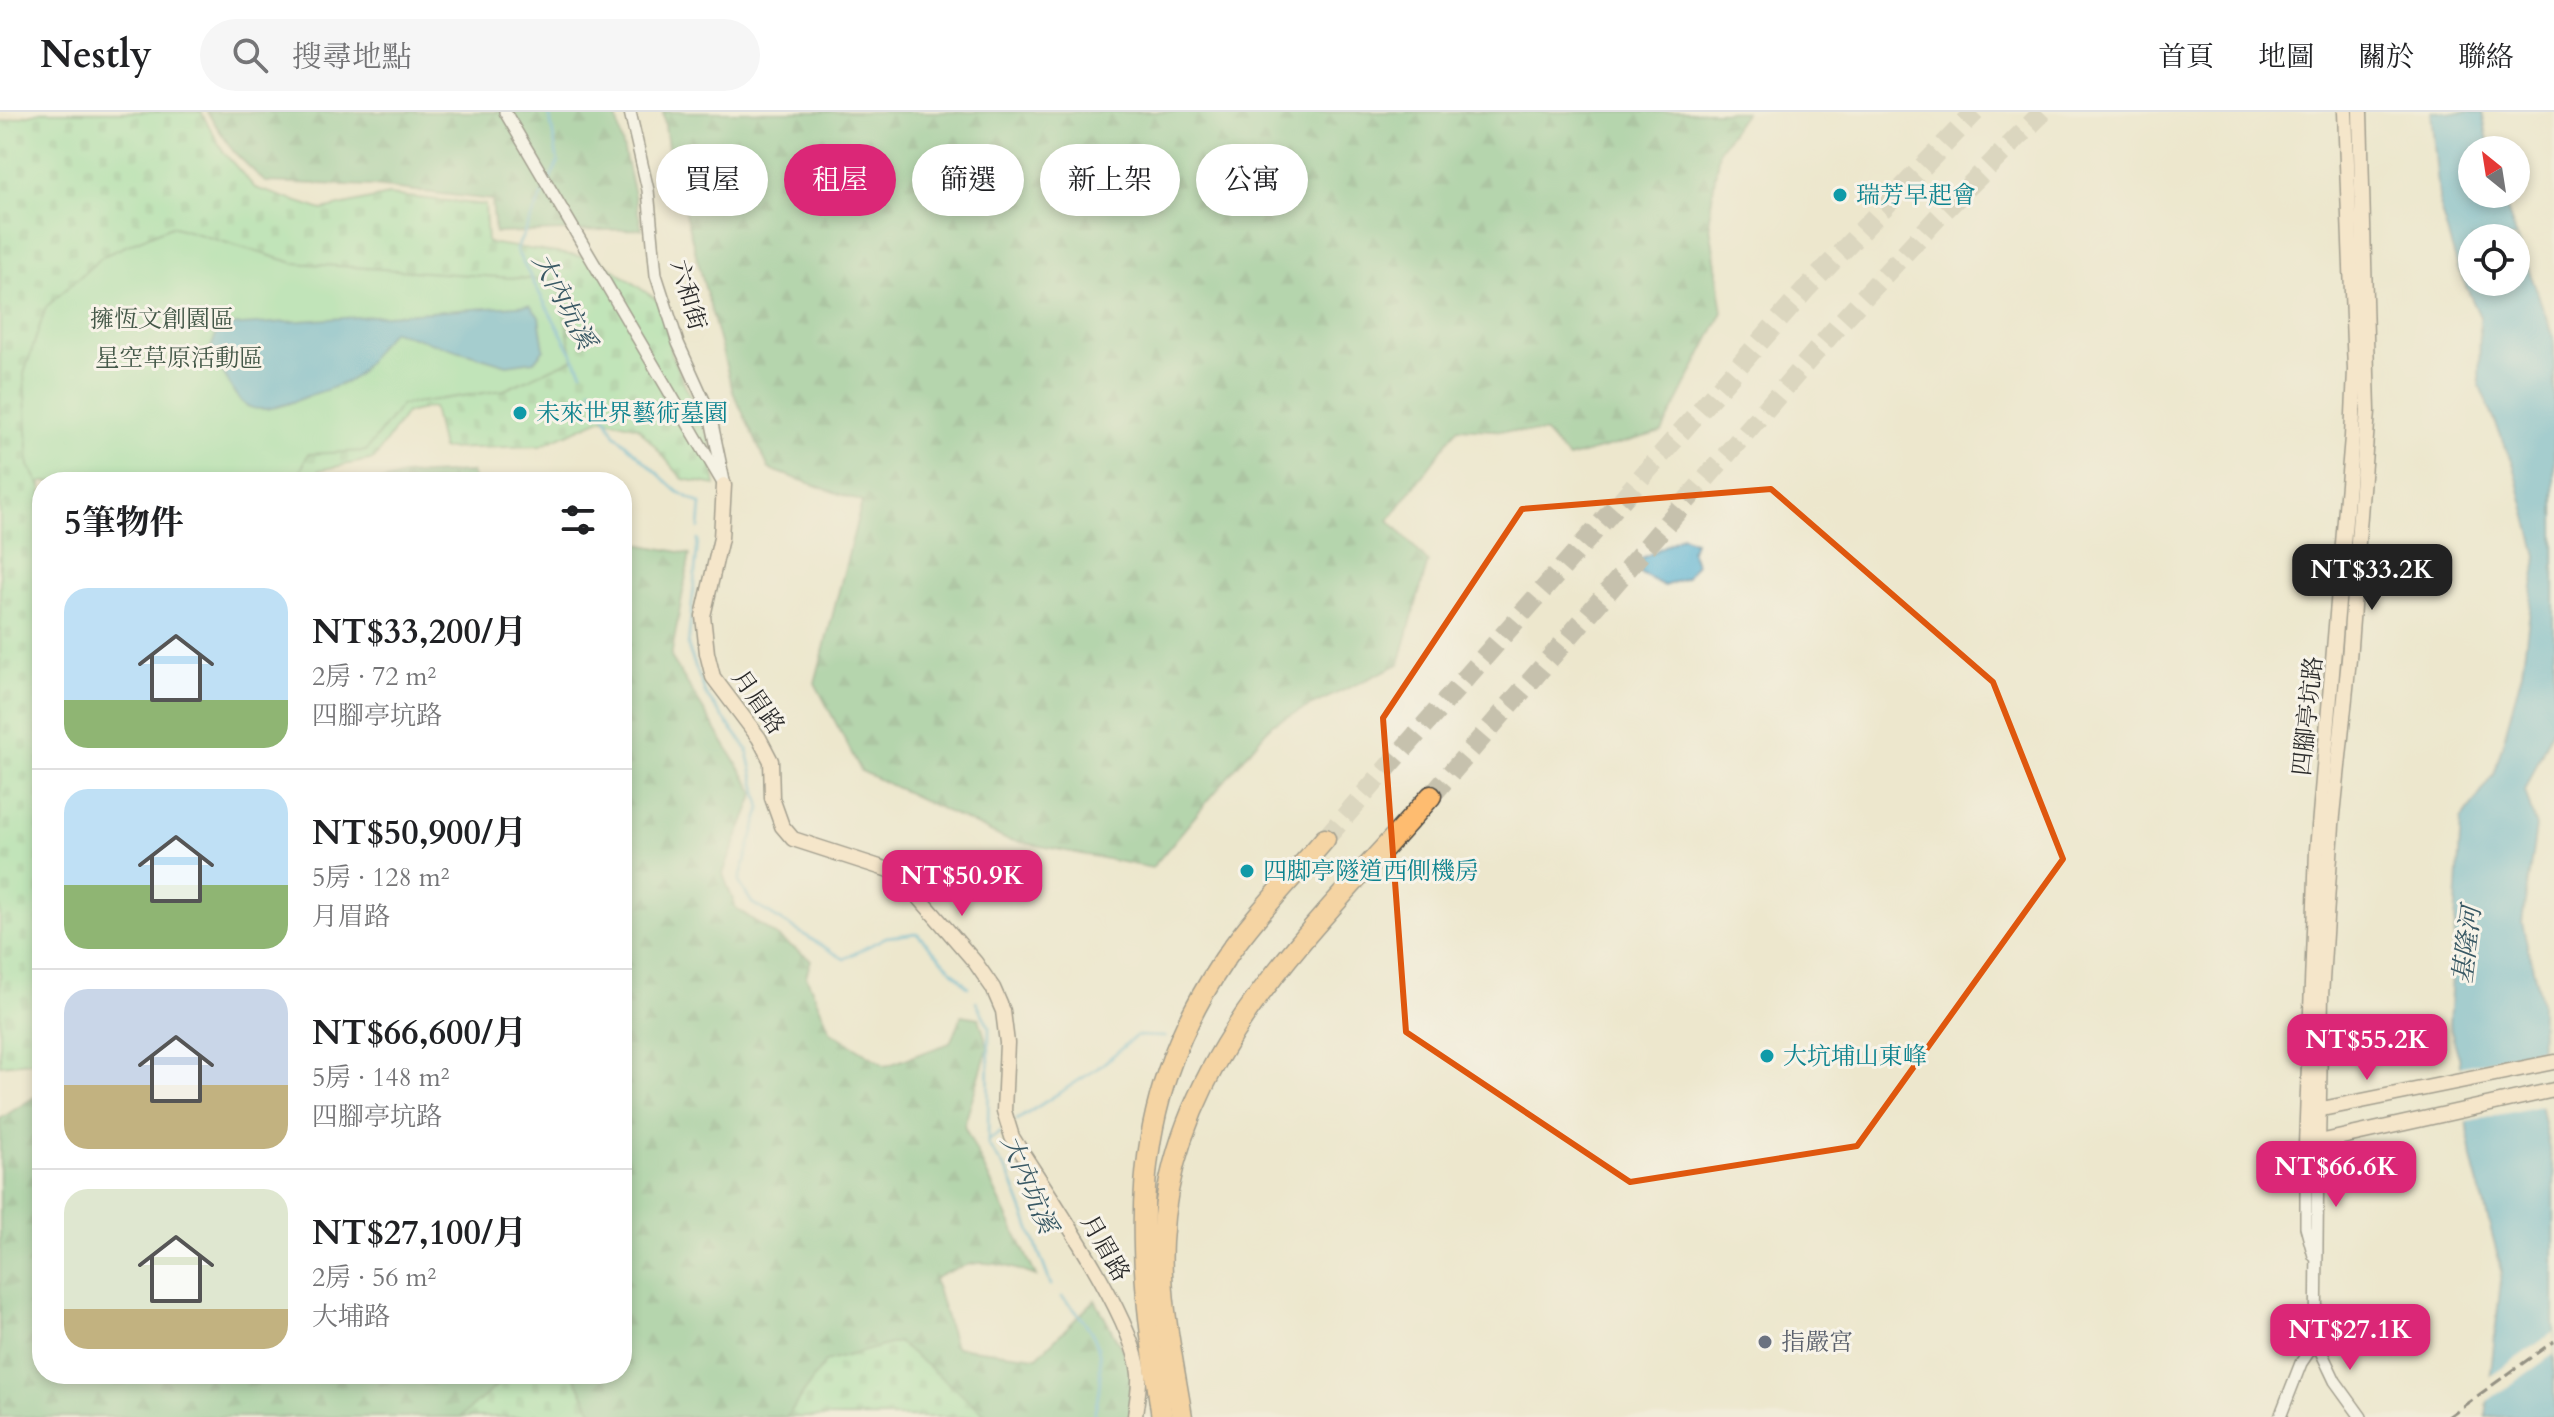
<!DOCTYPE html>
<html lang="zh-TW">
<head>
<meta charset="utf-8">
<style>
	body { margin:0; font-family:Cardo,"Noto Serif TC",serif; background:#f6f6f6; color:#202124; height:100vh; display:flex; flex-direction:column; font-size:30px; white-space:nowrap }
	* { box-sizing:border-box; margin:0 }
	p { font-size:26px; color:#757577 }
	.icon { flex:none; width:44px; height:44px; fill:none; stroke:currentColor; stroke-width:2; stroke-linecap:round; stroke-linejoin:round }
	.map { position:relative; flex:1; overflow:hidden }
	.sheet { position:absolute; left:32px; top:360px; width:600px; height:912px; display:flex; flex-direction:column; background:#fff; border-radius:32px; box-shadow:0 4px 12px #0003 }
	.sheet>* { flex:none }
	.top-card { position:absolute; left:656px; top:32px; width:760px; height:72px; display:flex; gap:16px }
	.needle { width:52px; rotate:330deg }
	.buttons { position:absolute; left:2458px; top:24px; display:grid; gap:16px }
	.buttons a { display:grid; place-items:center; width:72px; height:72px; border-radius:50%; background:#fff; box-shadow:0 4px 12px #0003; font-size:40px }
	.price { position:absolute; translate:-50% -68px; padding:0 18px; border-radius:16px; background:#db2777; color:#fff; font-size:26px; line-height:52px; filter:drop-shadow(0 2px 4px #0008) }
	.price::after { content:''; position:absolute; left:50%; top:48px; width:24px; height:18px; margin-left:-12px; background:inherit; clip-path:polygon(0 0,100% 0,50% 100%) }
	.price.selected { background:#222; color:#fff }
	ul { padding:0; list-style:none }
	li { display:flex; align-items:center; gap:24px; height:200px; padding:0 32px }
	li+li { border-top:2px solid #e0e0e0 }
	li span { display:grid; place-items:center; flex:none; width:224px; height:160px; border-radius:24px; color:#555 }
	li>.icon { margin-inline-start:auto }
	span .icon { width:96px; height:96px; fill:#fffc; stroke-width:1 }
	li b { font-size:34px }
	h2 { display:flex; justify-content:space-between; align-items:center; height:96px; padding:0 32px; font-size:34px }
	.pill { padding:0 28px; border-radius:36px; background:#fff; box-shadow:0 4px 12px #0003; font-size:28px; line-height:72px }
	.pill.selected { background:#db2777; color:#fff }
	header { display:flex; align-items:center; gap:48px; box-sizing:border-box; height:112px; padding:0 40px; background:#fff; border-bottom:2px solid #e0e0e0 }
	header strong { font-size:38px }
	nav { display:flex; gap:44px; margin-inline-start:auto; font-size:28px }
	.search { width:560px; height:72px; background:#f6f6f6; display:flex; align-items:center; gap:20px; box-sizing:border-box; padding:0 28px; border-radius:44px; color:#757577; font-size:30px }
	.map>svg:first-child { display:block }
	.forest { fill:url(#forest-firs); stroke:#4e7458; stroke-width:2 }
	.cemetery { fill:url(#cemetery-stones); stroke:#5c8565; stroke-width:2 }
	.park { fill:#8ddf9f; stroke:#5c8565; stroke-width:2 }
	.water { fill:#50adce; stroke:#3e6c7c; stroke-width:2; fill-rule:evenodd }
	.pier { fill:#ede7cd }
	.lines { fill:none; stroke-linecap:round; stroke-linejoin:round }
	.stream { stroke:#50adce; stroke-width:3 }
	.highway-tunnel { stroke:#c6c1ad; stroke-width:20; stroke-dasharray:20 10; stroke-linecap:butt }
	.street-casing { stroke:#484743; stroke-width:14 }
	.secondary-casing { stroke:#484743; stroke-width:17 }
	.highway-casing { stroke:#484743; stroke-width:23 }
	.street { stroke:#fff; stroke-width:11 }
	.secondary { stroke:#ffe4c6; stroke-width:14 }
	.highway { stroke:#febc70; stroke-width:20 }
	.rail { stroke:#2b2b2b; stroke-width:3; stroke-dasharray:12 6; stroke-linecap:butt }
	.marked { fill:none; stroke:#df570e; stroke-width:6; stroke-linejoin:round }
	.culture-dot { fill:#0f9aa8; stroke:#f7f3e8; stroke-width:3 }
	.worship-dot { fill:#6b7280; stroke:#f7f3e8; stroke-width:3 }
	.labels { text-anchor:middle; dominant-baseline:central; stroke-width:6; stroke-linejoin:round; paint-order:stroke }
	.culture-label { font-size:24px; fill:#0d838f; stroke:#f7f3e8; text-anchor:start }
	.street-label { font-size:24px; fill:#2b2b2b; stroke:#f7f3e8 }
	.park-label { font-size:24px; fill:#445848; stroke:#f7f3e8 }
	.worship-label { font-size:24px; fill:#5b616d; stroke:#f7f3e8; text-anchor:start }
	.water-label { font-size:26px; font-style:italic; fill:#385864; stroke:#f7f3e8 }
</style>
</head>
<body>
<header>
<strong>Nestly</strong>
<div class="search"><svg class="icon" aria-label="search" viewBox="0 0 24 24"><circle cx="10" cy="10" r="6"/><path d="M15 15l6 6"/></svg>搜尋地點</div>
<nav><a>首頁</a><a>地圖</a><a>關於</a><a>聯絡</a></nav>
</header>
<div class="map">
<svg width="2554" height="1305" viewBox="0 0 2554 1305">
	<defs>
		<pattern id="forest-firs" width="22" height="20" patternUnits="userSpaceOnUse" patternTransform="scale(2)"><rect width="22" height="20" fill="#72be86"/><path d="M5 1l3.5 6h-7zM16 11l3.5 6h-7z" fill="#5e9b6e"/></pattern>
		<pattern id="cemetery-stones" width="16" height="16" patternUnits="userSpaceOnUse" patternTransform="scale(2)"><rect width="16" height="16" fill="#8ddf9f"/><path d="M2 7V4a2 2 0 0 1 4 0v3zM10 15v-3a2 2 0 0 1 4 0v3z" fill="#7ac089"/></pattern>
	</defs>
	<rect width="100%" height="100%" fill="#f7f3e8"/>
	<filter id="ink" filterUnits="userSpaceOnUse"><feTurbulence type="fractalNoise" baseFrequency=".0125" numOctaves="2"/><feDisplacementMap in="SourceGraphic" scale="16" xChannelSelector="R" yChannelSelector="G"/><feConvolveMatrix kernelMatrix="1 2 1 2 8 2 1 2 1" color-interpolation-filters="sRGB"/></filter>
	<filter id="wash" filterUnits="userSpaceOnUse"><feTurbulence type="fractalNoise" baseFrequency=".006" numOctaves="4" result="noise"/><feDisplacementMap in="SourceGraphic" scale="32" xChannelSelector="R" yChannelSelector="G"/><feGaussianBlur stdDeviation="1.8" result="paint"/><feColorMatrix in="noise" values="0 0 0 0 0 0 0 0 0 0 0 0 0 0 0 0 0 1.4 0 .05"/><feComposite in="paint" operator="in"/></filter>
	<g filter="url(#wash)">
		<rect width="100%" height="100%" fill="#ede7cd"/>
		<g class="forest">
			<path d="M207,0H615L642,117L495,121L492,88L373,74L265,70L234,40Z"/>
			<path d="M663,0H1745L1719,38L1709,106L1723,200L1662,320L1568,346L1545,321L1458,316L1389,408L1428,450L1399,552L1272,612L1152,756L1005,727L861,659L815,571L862,390L769,357L733,280L669,42Z"/>
			<path d="M471,360L476,370H380L403,363Z"/>
			<path d="M622,429L690,442L671,545L755,681L723,762L736,796L811,848L806,864L831,920L886,954L950,931L962,903L979,906L988,936L964,1014L1036,1164C992,1148 976,1144 934,1167L955,1235L1037,1245L1095,1188L1135,1261L1131,1305H989L898,1230L825,1250L787,1305H595L573,1262H622Z"/>
			<path d="M42,980V1262H510L461,1305H0V1007Z"/>
		</g>
		<g class="cemetery">
			<path d="M41,0H201L224,41L255,76L322,98L388,83L485,93L487,131L599,147L664,193L671,242L710,329L716,373L683,367L638,315L603,306L540,334L442,337L433,295L406,301L374,347L319,358L317,370H42V949L0,953V10Z"/>
			<path d="M898,1230L989,1305H787L825,1250Z"/>
			<path d="M510,1262H573L595,1305H461Z"/>
		</g>
		<path class="park" d="M171,114L294,151L558,169L573,247L504,278L401,293L366,339L308,342L296,370H42V376L29,354L24,262L46,195L103,144Z"/>
		<g class="water">
			<path d="M2431,0H2482L2490,38H2472V82H2501L2554,226V612L2525,679L2536,715L2522,811L2541,890L2540,991L2554,1062V1305H2486L2502,1159L2472,1047L2459,945L2449,913L2461,708L2494,663L2522,560L2537,444L2514,354L2479,272L2480,205L2458,157L2440,96ZM2472,126H2516V170H2472Z"/>
			<path d="M530,193L539,205L544,237L534,249L507,253L393,219C376,232 369,254 353,266C341,275 320,279 306,285C238,312 241,293 211,236L217,220L228,214Z"/>
			<path d="M1682,424L1694,429L1691,438L1696,452L1686,466L1664,474L1641,462L1633,453L1639,448Z"/>
		</g>
		<g class="pier">
			<path d="M2545,936L2544,993L2463,1011L2456,956Z"/>
			<path d="M2554,1220V1242L2483,1292L2485,1268Z"/>
		</g>
		<g class="lines">
			<g class="stream">
				<path d="M549,69L558,51L549,0"/>
				<path d="M546,76L516,138L582,260"/>
				<path d="M591,277L615,322L678,380L701,392L699,416"/>
				<path d="M698,428L688,535L706,583L747,637L761,696L739,770L752,791L844,847L886,825L917,821L968,875"/>
				<path d="M976,890L989,914L988,1033L1010,1064L1051,1173"/>
				<path d="M1017,1008L1098,956L1136,924L1165,925"/>
				<path d="M988,1029L1000,1020"/>
				<path d="M1062,1185C1075,1197 1094,1218 1098,1236C1103,1255 1099,1287 1093,1305"/>
			</g>
		</g>
	</g>
	<g filter="url(#ink)">
		<g class="lines">
			<g class="highway-tunnel">
				<path d="M1431,684L1843,208L1937,106L2043,0"/>
				<path d="M1325,727L1807,176L1975,0"/>
			</g>
			<g class="street-casing">
				<g id="street">
					<path d="M505,0L724,373"/>
					<path d="M630,0L648,78L656,163L678,231L710,302L724,369"/>
					<path d="M2318,1032L2316,1229L2335,1269L2361,1305"/>
					<path d="M2306,1033V1115L2314,1144"/>
					<path d="M2280,1305L2301,1251L2316,1229"/>
				</g>
			</g>
			<g class="secondary-casing">
				<g id="secondary">
					<path d="M2345,0L2355,258L2352,325L2317,738L2306,1033L2554,978"/>
					<path d="M724,373L721,426L703,504L707,541L713,565L759,626L771,649L772,686L782,714L793,727L898,761L975,850L993,876L1003,899L1007,931L1004,999L1012,1025C1045,1078 1134,1204 1139,1262C1140,1276 1136,1291 1135,1305"/>
					<path d="M2312,999L2554,950"/>
					<path d="M2318,1032L2321,884L2332,713L2349,547L2368,299L2360,0"/>
				</g>
			</g>
			<g class="highway-casing">
				<g id="highway">
					<path d="M1162,1305C1137,1134 1122,1001 1224,848C1253,805 1291,767 1325,727"/>
					<path d="M1182,1305C1173,1248 1159,1188 1162,1130C1170,944 1316,816 1431,684"/>
				</g>
			</g>
			<use href="#street" class="street"/>
			<use href="#secondary" class="secondary"/>
			<use href="#highway" class="highway"/>
			<path class="rail" d="M2448,1305L2554,1229"/>
		</g>
	</g>
	<path d="M0 0H2554V1305H0ZM1771,377L1993,570L2063,747L1857,1034L1630,1070L1406,920L1383,606L1522,397Z" fill="#ede7cd" fill-opacity=".55" fill-rule="evenodd"/>
	<path class="marked" d="M1771,377L1993,570L2063,747L1857,1034L1630,1070L1406,920L1383,606L1522,397Z"/>
	<g class="culture-dot">
		<circle cx="1840" cy="83" r="8"/>
		<circle cx="520" cy="301" r="8"/>
		<circle cx="1247" cy="759" r="8"/>
		<circle cx="1767" cy="944" r="8"/>
	</g>
	<circle class="worship-dot" cx="1765" cy="1230" r="8"/>
	<g class="labels">
		<g class="culture-label">
			<text x="1856" y="83">瑞芳早起會</text>
			<text x="536" y="301">未來世界藝術墓園</text>
			<text x="1263" y="759">四脚亭隧道西側機房</text>
			<text x="1783" y="944">大坑埔山東峰</text>
		</g>
		<g class="street-label">
			<text transform="translate(688 183) rotate(74)">六和街</text>
			<text transform="translate(758 590) rotate(55)">月眉路</text>
			<text transform="translate(2308 604) rotate(-84)">四腳亭坑路</text>
			<text transform="translate(1105 1136) rotate(60)">月眉路</text>
		</g>
		<g class="park-label">
			<text x="162" y="207">擁恆文創園區</text>
			<text x="179" y="246">星空草原活動區</text>
		</g>
		<g class="worship-label">
			<text x="1781" y="1230">指嚴宮</text>
		</g>
		<g class="water-label">
			<text transform="translate(564 189) rotate(62)">大內坑溪</text>
			<text transform="translate(2467 833) rotate(-83)">基隆河</text>
			<text transform="translate(1029 1072) rotate(67)">大內坑溪</text>
		</g>
	</g>
</svg>
<div class="buttons">
<a><svg class="needle" viewBox="-14 -14 28 28"><path d="M0-13l5 13h-10z" fill="#e53935"/><path d="M0 13l5-13h-10z" fill="#757577"/></svg></a>
<a><svg class="icon" aria-label="locate" viewBox="0 0 24 24"><circle cx="12" cy="12" r="6"/><path d="M12 2v4M12 18v4M2 12h4M18 12h4"/></svg></a>
</div>
<b class="price selected" style="left:2372px;top:500px">NT$33.2K</b>
<b class="price" style="left:962px;top:806px">NT$50.9K</b>
<b class="price" style="left:2367px;top:970px">NT$55.2K</b>
<b class="price" style="left:2336px;top:1097px">NT$66.6K</b>
<b class="price" style="left:2350px;top:1260px">NT$27.1K</b>
<div class="top-card">
<a class="pill">買屋</a>
<a class="pill selected">租屋</a>
<a class="pill">篩選</a>
<a class="pill">新上架</a>
<a class="pill">公寓</a>
</div>
<section class="sheet">
<h2>5筆物件<svg class="icon" aria-label="filters" viewBox="0 0 24 24"><path d="M4 7h16M4 17h16"/><circle cx="9" cy="7" r="2"/><circle cx="15" cy="17" r="2"/></svg></h2>
<ul>
<li><span style="background:linear-gradient(#bfe0f5 70%,#8fb573 0)"><svg class="icon" aria-label="home" viewBox="0 0 24 24"><path d="M3 11l9-7 9 7M6 9v11h12V9"/></svg></span><div><b>NT$33,200/月</b><p>2房 · 72 m²</p><p>四腳亭坑路</p></div></li>
<li><span style="background:linear-gradient(#bfe0f5 60%,#8fb573 0)"><svg class="icon" aria-label="home" viewBox="0 0 24 24"><path d="M3 11l9-7 9 7M6 9v11h12V9"/></svg></span><div><b>NT$50,900/月</b><p>5房 · 128 m²</p><p>月眉路</p></div></li>
<li><span style="background:linear-gradient(#c9d6e8 60%,#c2b280 0)"><svg class="icon" aria-label="home" viewBox="0 0 24 24"><path d="M3 11l9-7 9 7M6 9v11h12V9"/></svg></span><div><b>NT$66,600/月</b><p>5房 · 148 m²</p><p>四腳亭坑路</p></div></li>
<li><span style="background:linear-gradient(#dfe7d0 75%,#c2b280 0)"><svg class="icon" aria-label="home" viewBox="0 0 24 24"><path d="M3 11l9-7 9 7M6 9v11h12V9"/></svg></span><div><b>NT$27,100/月</b><p>2房 · 56 m²</p><p>大埔路</p></div></li>
</ul>
</section>
</div>
</body>
</html>
